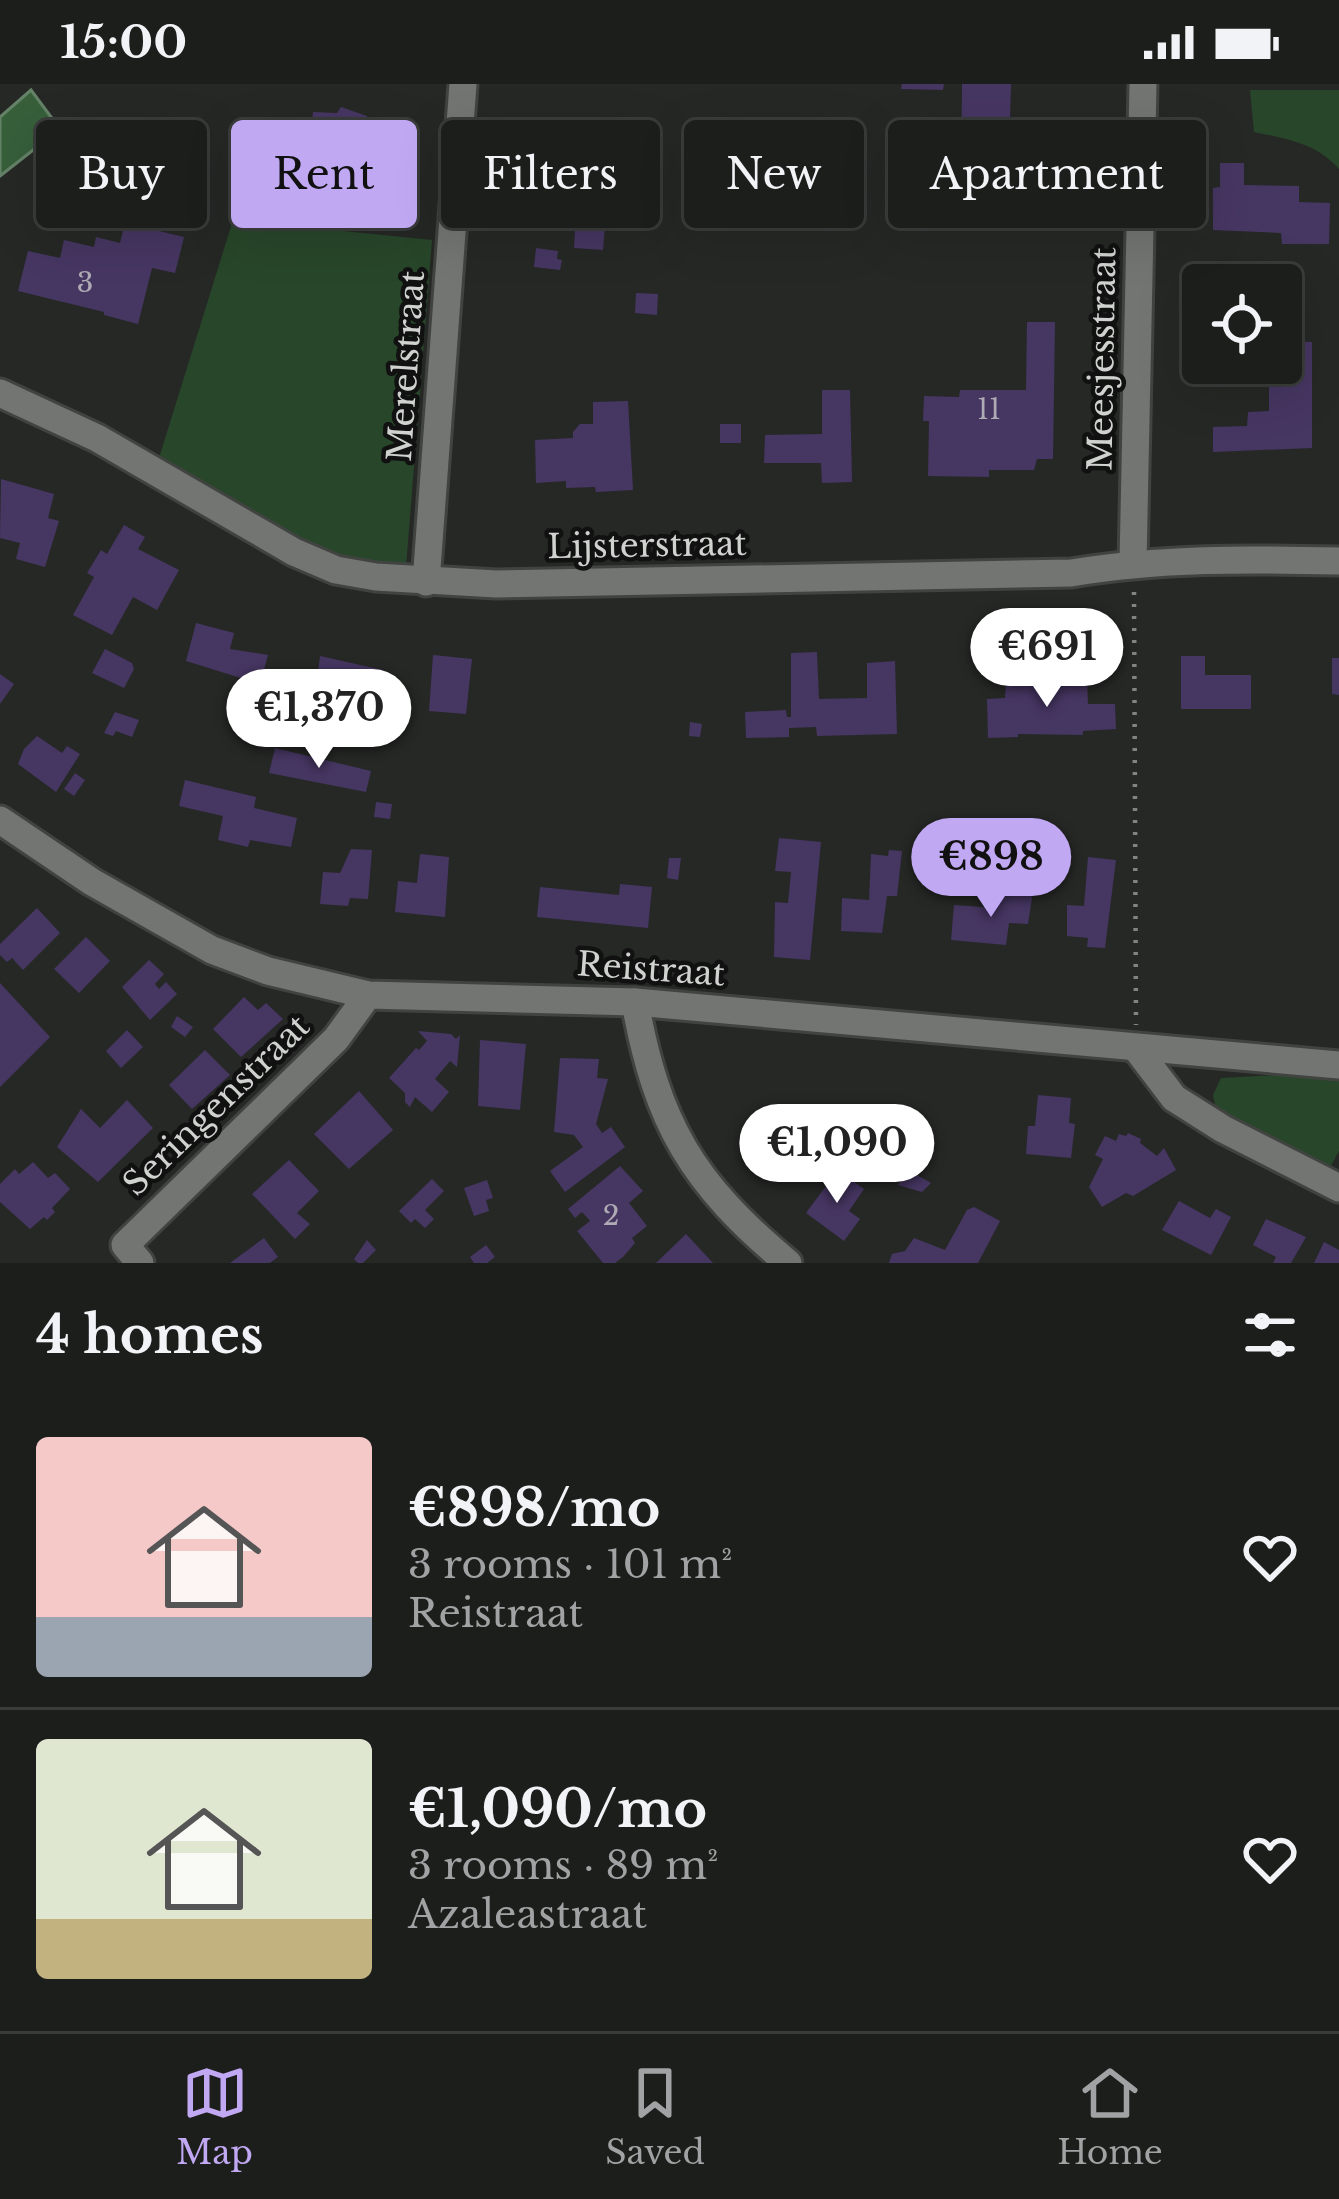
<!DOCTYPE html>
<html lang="en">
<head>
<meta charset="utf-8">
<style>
	body { margin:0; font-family:"Libre Baskerville",serif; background:#252725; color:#f1f3f6; height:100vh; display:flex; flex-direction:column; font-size:45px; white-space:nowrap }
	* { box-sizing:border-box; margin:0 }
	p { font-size:39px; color:#a0a2a3 }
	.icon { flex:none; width:66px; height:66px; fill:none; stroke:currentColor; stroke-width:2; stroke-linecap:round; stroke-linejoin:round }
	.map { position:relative; height:1179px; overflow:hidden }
	.side { display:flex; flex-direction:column; background:#1c1e1c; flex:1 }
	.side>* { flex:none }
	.banner { position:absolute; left:36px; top:36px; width:1269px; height:108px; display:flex; gap:24px }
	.buttons { position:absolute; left:1182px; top:180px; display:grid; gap:24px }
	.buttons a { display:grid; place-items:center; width:120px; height:120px; border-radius:12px; background:#1c1e1c; box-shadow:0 12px 48px #0002,0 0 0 3px #3a3c3b; font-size:60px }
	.price { position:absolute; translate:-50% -102px; padding:0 27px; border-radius:42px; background:#fff; color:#222; font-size:39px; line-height:78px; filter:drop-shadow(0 3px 6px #0008) }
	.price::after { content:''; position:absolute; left:50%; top:72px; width:36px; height:27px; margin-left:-18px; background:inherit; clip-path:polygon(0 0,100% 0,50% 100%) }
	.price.current { background:#c1a8f3; color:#111 }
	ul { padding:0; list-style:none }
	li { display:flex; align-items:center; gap:36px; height:300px; padding:0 36px }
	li+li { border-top:3px solid #3a3c3b }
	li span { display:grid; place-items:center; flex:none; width:336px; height:240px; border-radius:12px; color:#555 }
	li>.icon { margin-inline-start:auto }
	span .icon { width:144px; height:144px; fill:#fffc; stroke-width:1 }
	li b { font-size:51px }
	h2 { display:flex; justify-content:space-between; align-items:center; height:144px; padding:0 36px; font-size:51px }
	.tag { padding:0 42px; border-radius:12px; background:#1c1e1c; box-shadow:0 12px 48px #0002,0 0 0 3px #3a3c3b; font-size:42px; line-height:108px }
	.tag.current { background:#c1a8f3; color:#111 }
	.status { display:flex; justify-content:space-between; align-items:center; height:84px; padding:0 60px; background:#1c1e1c; direction:ltr }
	.status svg { height:33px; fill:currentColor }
	.menu { display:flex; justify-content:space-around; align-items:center; height:168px; border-top:3px solid #3a3c3b; background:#1c1e1c; font-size:33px; color:#a0a2a3 }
	.menu a { display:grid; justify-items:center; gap:6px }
	.menu .current { color:#c1a8f3 }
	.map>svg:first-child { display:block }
	.green { fill:#28462a }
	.water { fill:#365f3a; stroke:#648267; stroke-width:3 }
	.building { fill:#463662 }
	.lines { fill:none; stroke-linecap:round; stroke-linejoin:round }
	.minor-casing { stroke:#414341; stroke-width:33 }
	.path { stroke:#828482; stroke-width:4.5; stroke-dasharray:3 9; stroke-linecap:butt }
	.minor { stroke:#727572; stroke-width:27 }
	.labels { text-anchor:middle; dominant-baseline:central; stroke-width:9; stroke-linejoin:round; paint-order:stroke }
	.number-label { font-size:27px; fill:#aeabb4 }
	.street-label { font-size:33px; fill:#d0d2d0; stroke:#101110 }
</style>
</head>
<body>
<div class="status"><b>15:00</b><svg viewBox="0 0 49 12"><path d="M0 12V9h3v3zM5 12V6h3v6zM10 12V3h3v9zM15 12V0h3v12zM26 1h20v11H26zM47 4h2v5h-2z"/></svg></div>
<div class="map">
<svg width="1339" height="1179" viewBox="0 0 1339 1179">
	<rect width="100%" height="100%" fill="#262826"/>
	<g class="green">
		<path d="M1250,6H1339V85C1316,59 1287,55 1254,48Z"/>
		<path d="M233,136L432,156L406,483C311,480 237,422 159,374Z"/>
		<path d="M1279,991L1339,993V1067L1331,1082L1216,1026L1213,1011L1221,994Z"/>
	</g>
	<path class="water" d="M31,6L60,45L0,92V33Z"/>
	<g class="building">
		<path d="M902,0H944L943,6L901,5Z"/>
		<path d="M962,0H1011L1008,106H983L982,131H922L917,129L918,102L922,96L961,97Z"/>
		<path d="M341,23L367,32L369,73H364L362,99L346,98L345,109L327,108V97L305,95L308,50H311L313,28L337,29Z"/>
		<path d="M548,54L569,55L568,69L547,68Z"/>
		<path d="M600,60L626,61L621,131L606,130L603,166L574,164L576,128L543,125L544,102L586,104L589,63L599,64Z"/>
		<path d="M1220,79H1244V101L1299,102V118L1330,119L1329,160H1282L1281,149L1213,146V104L1220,103Z"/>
		<path d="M125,139L184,153L175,189L152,184L138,240L104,231V228L18,207L28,167L60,174L64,156L94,163L96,153L120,159Z"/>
		<path d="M536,164L558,167L557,175L562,176L560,186L534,183Z"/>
		<path d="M636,209L658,210L657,231L635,229Z"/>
		<path d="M1027,238H1055L1053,375H1037L1034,386H989V393L928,392L929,337H923L924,312L959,313L960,306H1026Z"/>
		<path d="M1281,257L1312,258V364L1213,368V343L1247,342L1248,328L1269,327V279H1281Z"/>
		<path d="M822,306H850L852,398L822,399L821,379H764L765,351L822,350Z"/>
		<path d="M628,317L633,406L596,408L595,403L566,404V397L536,399L535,356L573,354V348L580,340H593V318Z"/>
		<rect x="720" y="340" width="21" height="19"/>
		<path d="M1,395L54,410L48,434L59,437L45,483L16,475L20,459L0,454Z"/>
		<path d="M124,441L145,453L138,465L179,486L157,526L133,513L112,551L73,531L94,493L87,489L101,466L107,470Z"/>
		<path d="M196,539L234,549L230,565L268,571L260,600L186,577Z"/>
		<path d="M105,565L132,579L134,585L124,604L92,589Z"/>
		<path d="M817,568L819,615L867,614V579L895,577L897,650L817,652L816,643L789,644V653L746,654L745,628L786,626L787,633H791V569Z"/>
		<path d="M433,571L472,575L466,630L429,627Z"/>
		<path d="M320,572L383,586L374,627L329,617L328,625L312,622L307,645L281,639L289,600L316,605Z"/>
		<path d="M1181,572H1205V591H1251V625H1181Z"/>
		<path d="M1332,574H1339V611L1332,610Z"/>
		<path d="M0,590L14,600L0,620Z"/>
		<path d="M1059,592L1087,595L1088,620H1115L1116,645L1083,647V651L1018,650V653L988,654L987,615L1005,614L1006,598L1059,596Z"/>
		<path d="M115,628L139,636L132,653L116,647L113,652L104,649Z"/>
		<path d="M690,638L702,640L700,653L689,652Z"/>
		<path d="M37,652L62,669L67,662L80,670L56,708L18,680L24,665Z"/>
		<path d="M275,664L371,687L366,708L269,689Z"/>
		<path d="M75,689L85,696L74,712L64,705Z"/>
		<path d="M185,696L256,713L254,724L297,734L291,763L250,756L248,763L218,756L223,732L179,722Z"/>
		<path d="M376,718L392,720L390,735L374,733Z"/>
		<path d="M779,754L821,758L810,876L774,873L775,818L788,819L791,788L775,787Z"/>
		<path d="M351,765L372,766L368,815L350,814L348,822L320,820L323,788L340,789Z"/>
		<path d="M889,766L902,767L897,812H887L882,849L841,847L842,814L869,816L871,770L888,772Z"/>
		<path d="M420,770L449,773L445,833L395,828L398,797L417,799Z"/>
		<path d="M1088,773L1116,776L1105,864L1087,863L1088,854L1067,852V821L1084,822Z"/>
		<path d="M669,774H681L678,796L667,794Z"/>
		<path d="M620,800L652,803L648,844L537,833L540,803L619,811Z"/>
		<path d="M1014,808L1030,809L1032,814L1028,840L1009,839L1006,861L951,856L954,821L997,824L998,812H1014Z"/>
		<path d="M37,824L60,849L23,886L12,874L7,878L0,871V860Z"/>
		<path d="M86,853L110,877L79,909L54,885Z"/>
		<path d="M149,876L164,890L155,900L159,905L166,898L177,910L150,936L122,903Z"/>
		<path d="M0,899L50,953L0,1003Z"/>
		<path d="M244,913L258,926L266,919L283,935L241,973L213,945Z"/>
		<path d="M177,932L193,943L185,953L171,943Z"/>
		<path d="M127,946L143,963L121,984L106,967Z"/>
		<path d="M418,947L451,950L456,955L460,951L457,983L450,977L435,995L449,1008L432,1028L415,1013L410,1023L405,1018V1009L389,994L416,964L419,966L427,957Z"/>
		<path d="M480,956L526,960L520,1026L478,1022Z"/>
		<path d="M205,966L230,991L192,1025L169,1001Z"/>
		<path d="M560,974L599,975L597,994L608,995L596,1040L602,1049L611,1043L625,1063L565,1108L550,1087L583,1063L574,1051L554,1048Z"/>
		<path d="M359,1007L393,1046L349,1085L314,1050Z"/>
		<path d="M1038,1011L1071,1014L1069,1039L1075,1040L1071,1074L1026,1070L1028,1042H1035Z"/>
		<path d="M127,1016L153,1044L98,1098L57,1063L81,1025L100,1044Z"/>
		<path d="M771,1029L782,1038L787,1032L816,1057L790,1088L776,1076L769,1085L743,1064Z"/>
		<path d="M1128,1049L1141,1055L1140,1059L1157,1072L1164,1064L1176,1086L1133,1112L1126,1109L1102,1123L1089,1103L1103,1075L1095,1071L1105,1052L1116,1057L1119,1050L1126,1052Z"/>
		<path d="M289,1076L319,1107L297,1129L310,1140L295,1155L252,1110Z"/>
		<path d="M33,1078L48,1094L55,1089L70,1105L52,1124L55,1128L47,1136L44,1133L30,1145L0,1118V1100L15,1085L19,1090Z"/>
		<path d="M620,1082L643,1107L629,1119L647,1142L632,1154L635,1159L623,1173L615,1179H603L577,1147L590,1137L582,1128L575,1134L568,1125Z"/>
		<path d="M838,1086L864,1105L849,1127L860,1135L844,1157L806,1129Z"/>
		<path d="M908,1086L931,1099L922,1108L898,1101Z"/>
		<path d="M432,1095L444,1107L425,1126L434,1135L425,1144L415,1135L411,1139L399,1127Z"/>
		<path d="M487,1096L493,1114L486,1116L489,1127L474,1132L464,1104Z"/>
		<path d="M1179,1117L1210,1134L1216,1125L1231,1133L1211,1171L1162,1146Z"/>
		<path d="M974,1123L1000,1137L978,1179H889L892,1170L905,1167L914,1154L945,1166L967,1126Z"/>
		<path d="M1266,1135L1306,1153L1291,1179H1273L1276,1173L1253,1161Z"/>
		<path d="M686,1150L713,1179H656Z"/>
		<path d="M264,1154L278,1173L270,1179H230Z"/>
		<path d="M367,1156L376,1166L363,1179H358L354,1175Z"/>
		<path d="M1324,1158L1339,1166V1179H1314Z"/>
		<path d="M486,1161L495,1173L487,1179H474L470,1173Z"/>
	</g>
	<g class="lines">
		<g class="minor-casing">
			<g id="minor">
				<path d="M0,309L97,354L294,468L336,486L376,493L496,500L1071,489C1161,474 1248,475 1339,477"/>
				<path d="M1133,479L1143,0"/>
				<path d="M426,498L463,0"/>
				<path d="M0,736L92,798L212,866L268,887L368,911L635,918L1339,981"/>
				<path d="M635,918C657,1040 692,1099 788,1179"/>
				<path d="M1136,964L1174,1014L1223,1045L1339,1104"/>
				<path d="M140,1179L125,1161L336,955L368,911"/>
			</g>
		</g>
		<path class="path" d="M1134,508L1136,941"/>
		<use href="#minor" class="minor"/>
	</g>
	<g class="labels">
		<g class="number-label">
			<text x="85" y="198">3</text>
			<text x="989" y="325">11</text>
			<text x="611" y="1131">2</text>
		</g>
		<g class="street-label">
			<text transform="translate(1102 275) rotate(-89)">Meesjesstraat</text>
			<text transform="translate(406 282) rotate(-86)">Merelstraat</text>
			<text transform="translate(647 461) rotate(-1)">Lijsterstraat</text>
			<text transform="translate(651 885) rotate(4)">Reistraat</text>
			<text transform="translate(216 1021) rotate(-44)">Seringenstraat</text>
		</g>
	</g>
</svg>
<div class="buttons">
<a><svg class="icon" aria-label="locate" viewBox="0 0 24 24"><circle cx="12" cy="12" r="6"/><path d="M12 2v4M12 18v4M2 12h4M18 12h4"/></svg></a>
</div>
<b class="price" style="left:1047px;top:626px">€691</b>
<b class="price" style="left:319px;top:687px">€1,370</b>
<b class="price current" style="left:991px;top:836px">€898</b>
<b class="price" style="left:837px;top:1122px">€1,090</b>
<div class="banner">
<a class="tag">Buy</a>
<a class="tag current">Rent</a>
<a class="tag">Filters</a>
<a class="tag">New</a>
<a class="tag">Apartment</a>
</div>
</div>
<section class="side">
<h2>4 homes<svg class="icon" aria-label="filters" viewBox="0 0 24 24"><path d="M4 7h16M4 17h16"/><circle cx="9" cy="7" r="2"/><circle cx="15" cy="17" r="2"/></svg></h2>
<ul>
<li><span style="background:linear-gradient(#f6c9c9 75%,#9aa5b1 0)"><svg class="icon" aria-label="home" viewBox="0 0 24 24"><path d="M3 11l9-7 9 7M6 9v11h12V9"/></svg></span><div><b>€898/mo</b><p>3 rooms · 101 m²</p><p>Reistraat</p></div><svg class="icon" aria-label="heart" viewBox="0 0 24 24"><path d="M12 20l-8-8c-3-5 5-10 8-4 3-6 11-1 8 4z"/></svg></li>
<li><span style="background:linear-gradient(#dfe7d0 75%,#c2b280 0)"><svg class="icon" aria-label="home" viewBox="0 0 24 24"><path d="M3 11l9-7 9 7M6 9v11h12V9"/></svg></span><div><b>€1,090/mo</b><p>3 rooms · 89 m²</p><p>Azaleastraat</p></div><svg class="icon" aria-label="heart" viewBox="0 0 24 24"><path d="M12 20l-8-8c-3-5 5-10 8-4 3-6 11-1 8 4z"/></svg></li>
</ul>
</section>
<nav class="menu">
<a class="current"><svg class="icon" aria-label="map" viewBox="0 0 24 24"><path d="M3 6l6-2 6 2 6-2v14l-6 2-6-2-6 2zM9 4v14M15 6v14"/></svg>Map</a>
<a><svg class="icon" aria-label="saved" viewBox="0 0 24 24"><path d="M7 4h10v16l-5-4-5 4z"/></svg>Saved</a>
<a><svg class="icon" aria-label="home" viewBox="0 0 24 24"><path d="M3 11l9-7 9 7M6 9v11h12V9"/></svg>Home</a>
</nav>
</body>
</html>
